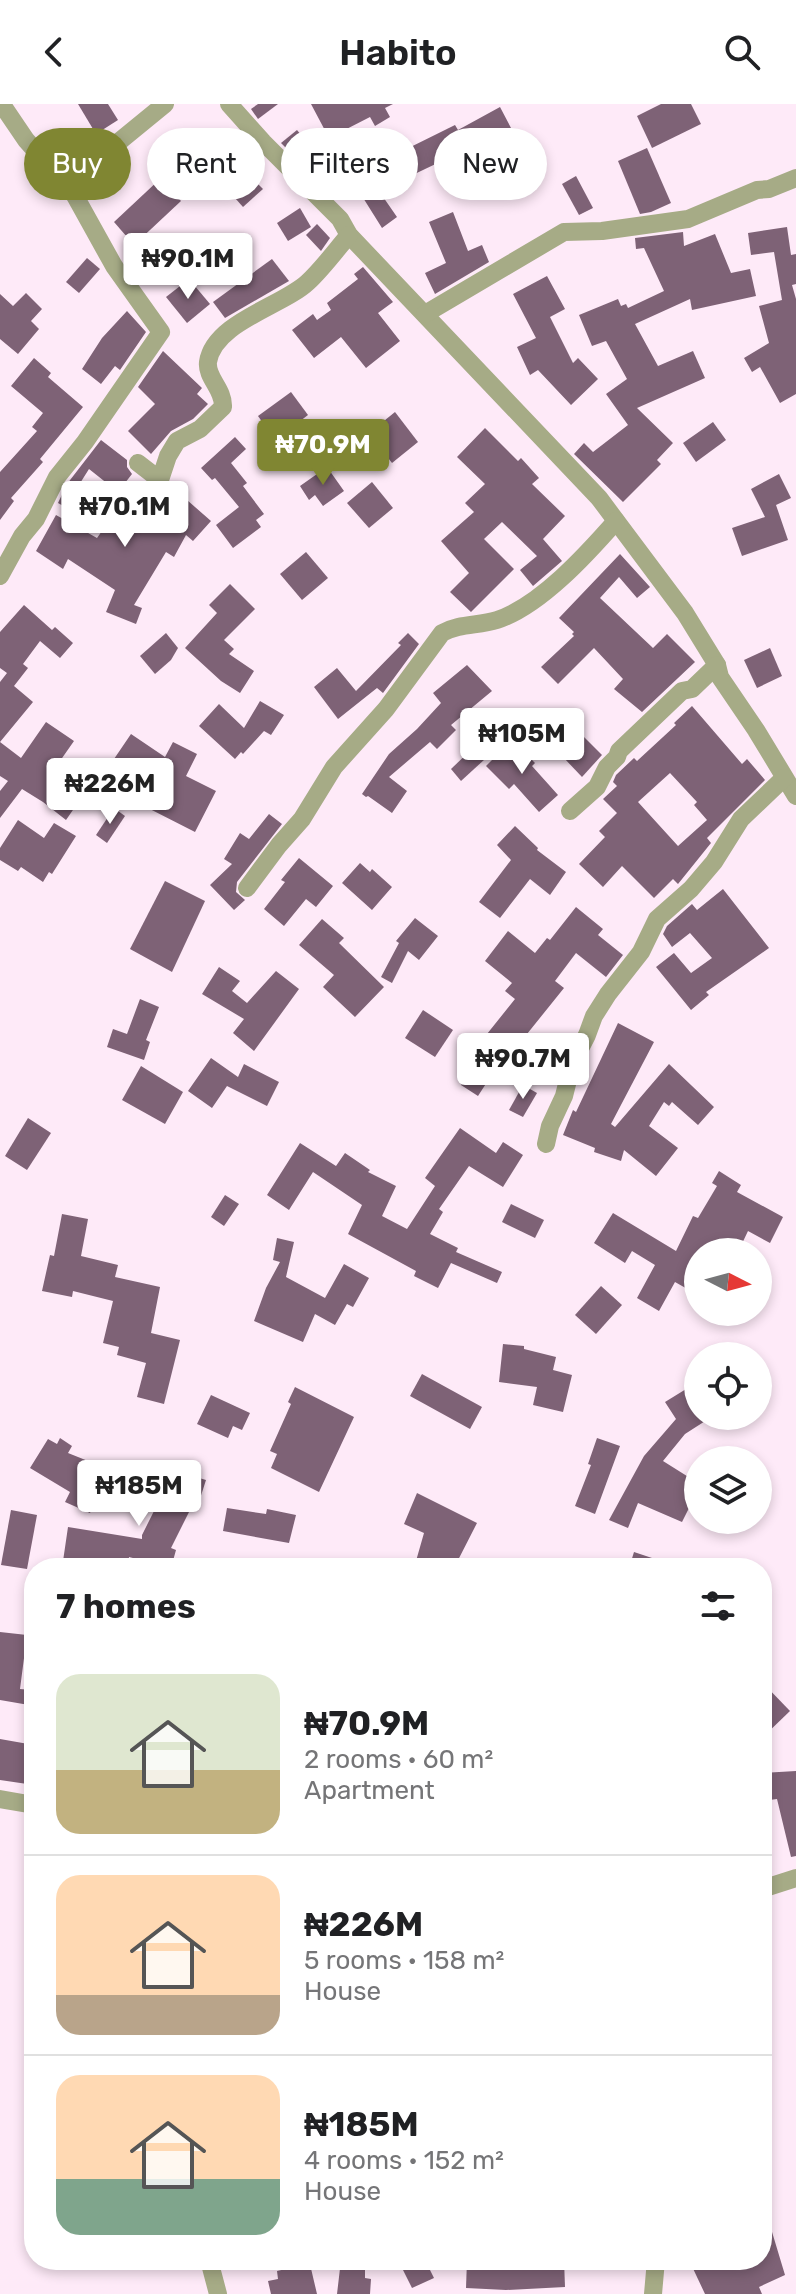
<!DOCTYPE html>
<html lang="en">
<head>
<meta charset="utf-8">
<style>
	body { margin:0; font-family:Rubik,sans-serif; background:#f2f2f2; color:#202124; height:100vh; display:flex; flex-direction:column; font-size:30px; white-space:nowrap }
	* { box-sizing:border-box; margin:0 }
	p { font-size:26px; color:#757577 }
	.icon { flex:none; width:44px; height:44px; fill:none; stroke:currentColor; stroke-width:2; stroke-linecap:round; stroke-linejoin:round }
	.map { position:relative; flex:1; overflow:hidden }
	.side { position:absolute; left:24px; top:1454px; width:748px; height:712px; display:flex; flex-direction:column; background:#fff; border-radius:32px; box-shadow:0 4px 12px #0003 }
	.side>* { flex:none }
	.banner { position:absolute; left:24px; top:24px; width:748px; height:72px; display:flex; gap:16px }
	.needle { width:52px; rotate:96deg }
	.controls { position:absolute; left:684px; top:1134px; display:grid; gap:16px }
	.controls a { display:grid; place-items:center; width:88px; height:88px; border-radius:50%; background:#fff; box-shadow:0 4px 12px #0003; font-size:40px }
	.price { position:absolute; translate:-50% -68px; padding:0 18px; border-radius:8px; background:#fff; color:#222; font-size:26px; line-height:52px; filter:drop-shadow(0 2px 4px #0008) }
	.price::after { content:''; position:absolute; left:50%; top:48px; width:24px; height:18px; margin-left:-12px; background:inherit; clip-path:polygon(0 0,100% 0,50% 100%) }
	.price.active { background:#808632; color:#fff }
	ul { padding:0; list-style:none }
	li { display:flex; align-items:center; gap:24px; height:200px; padding:0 32px }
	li+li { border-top:2px solid #e0e0e0 }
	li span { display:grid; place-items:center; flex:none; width:224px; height:160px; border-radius:24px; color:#555 }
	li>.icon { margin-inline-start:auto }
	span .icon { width:96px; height:96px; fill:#fffc; stroke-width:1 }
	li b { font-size:34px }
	h2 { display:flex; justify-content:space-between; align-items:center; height:96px; padding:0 32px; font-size:34px }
	.tag { padding:0 28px; border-radius:36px; background:#fff; box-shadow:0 4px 12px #0003; font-size:28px; line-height:72px }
	.tag.active { background:#808632; color:#fff }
	header { display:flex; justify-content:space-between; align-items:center; height:104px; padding:0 32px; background:#fff; font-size:36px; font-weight:600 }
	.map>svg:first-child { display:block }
	.building { fill:#7e6276; fill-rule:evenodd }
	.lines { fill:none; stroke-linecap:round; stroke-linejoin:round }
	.street { stroke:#a6ab86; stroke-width:18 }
</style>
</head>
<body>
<header><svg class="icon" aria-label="back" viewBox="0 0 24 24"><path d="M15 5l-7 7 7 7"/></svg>Habito<svg class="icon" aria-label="search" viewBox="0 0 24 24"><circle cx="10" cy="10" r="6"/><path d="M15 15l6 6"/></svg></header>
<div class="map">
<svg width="796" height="2190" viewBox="0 0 796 2190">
	<rect width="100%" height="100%" fill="#feeaf8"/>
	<g class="building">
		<path d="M78,0H108L118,16L96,30Z"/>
		<path d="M258,0H278L258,15L251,5Z"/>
		<path d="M311,0H393L385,4L390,13L375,22L370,13L329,34Z"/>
		<path d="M661,0H691L701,20L652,44L637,12Z"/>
		<path d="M500,3L511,24L379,87L397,113L382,124L350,73L455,21L458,26Z"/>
		<path d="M297,26L306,37L291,49L281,39Z"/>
		<path d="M647,44L671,99L651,108L640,110L618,57Z"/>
		<path d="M576,72L593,104L579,111L562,80Z"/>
		<path d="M161,74L181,97L134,141L114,118Z"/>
		<path d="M254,76L263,85L243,103L235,94Z"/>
		<path d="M300,104L311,123L288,137L277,119Z"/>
		<path d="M453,108L468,147L482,141L489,158L435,190L425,169L446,159L429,118Z"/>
		<path d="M317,120L330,134L321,147L306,131Z"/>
		<path d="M787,123L791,151L796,150V180L792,181L796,195V290L780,299L760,263L752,268L744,254L769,239L759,202L782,196L774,148L751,151L748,129Z"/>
		<path d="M683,128L684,142L715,130L731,169L750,165L756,192L692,206L690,195L635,220L658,262L693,247L705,274L637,304L673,339L657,356L661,360L623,398L574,350L584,339L593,348L628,321L606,290L627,275L606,237L592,242L579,211L618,195L621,202L626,200L628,204L664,187L644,144L636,145L635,134Z"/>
		<path d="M87,154L100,165L79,189L66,178Z"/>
		<path d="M272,155L289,177L225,214L213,198Z"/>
		<path d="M363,163L393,198L378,209L400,237L366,264L341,233L314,254L292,226L313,210L317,216L331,206L327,199L358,175L354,170Z"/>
		<path d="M547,172L565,205L550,213L573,259L578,254L598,275L571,301L538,266L530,271L517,243L536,234L513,190Z"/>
		<path d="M189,175L210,200L187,219L166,193Z"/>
		<path d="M26,189L42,205L31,217L39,225L18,250L0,235V190L13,202Z"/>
		<path d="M127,207L146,228L120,266L115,262L101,280L82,265L102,234Z"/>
		<path d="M163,247L202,284L197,290L208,300L193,315L171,327L151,350L128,327L155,300L138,283Z"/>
		<path d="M34,254L51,269L48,273L83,303L40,355L43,358L11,394L14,397L0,416V368L37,327L32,323L43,309L11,282Z"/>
		<path d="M291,288L308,311L275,336L258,312Z"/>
		<path d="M395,308L418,338L392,359L369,329Z"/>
		<path d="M713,318L726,336L696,358L683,339Z"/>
		<path d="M485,324L518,357L521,354L539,374L532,380L565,412L543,435L562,457L533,482L520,466L537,452L502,418L484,435L514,465L471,508L450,488L469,469L441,437L474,408L465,399L485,380L457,353Z"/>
		<path d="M235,333L246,345L231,359L247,379L243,382L264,410L256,416L261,423L233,444L216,421L239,403L215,374L212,376L201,364Z"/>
		<path d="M101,336L127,356V363L132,370L118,388L89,365L65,403L58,399L67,380Z"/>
		<path d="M327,363L344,387L323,402L315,391L309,396L300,382Z"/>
		<path d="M779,370L791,394L776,401L788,436L742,452L732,424L765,413L751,385Z"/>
		<path d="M372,378L393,404L369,424L347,399Z"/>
		<path d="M179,389L211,417L193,437L186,431L174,453L166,448L134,501L142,504L136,520L106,508L115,486L68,455L63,465L36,447L56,411L97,434L122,399L151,419Z"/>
		<path d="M306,448L328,474L302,496L280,470Z"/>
		<path d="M620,450L650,483L637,494L619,473L600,494L653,544L667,530L695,558L642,608L614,585L623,575L594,544L558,580L541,563L574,532L572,530L574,528L559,514Z"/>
		<path d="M230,480L255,505L224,536L234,545L229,550L254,567L240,589L221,577L185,544L217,509L209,501Z"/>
		<path d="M24,501L52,526L55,523L73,539L60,554L40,537L23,560L28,564L14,582L33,598L0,638L21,654L46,618L74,637L53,667L84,690L66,716L43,698L22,685L0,714V687L8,677L0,672V578L7,569L0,564V528Z"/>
		<path d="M166,529L178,544L171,556L155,570L140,552Z"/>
		<path d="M408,529L419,540L383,589L377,584L338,615L314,583L337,564L356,587L401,541L398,539Z"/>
		<path d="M770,544L782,572L757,584L744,556Z"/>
		<path d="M467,561L492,587L451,621L456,626L437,645L430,638L389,673L407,687L392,709L368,692L366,693L362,690L389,650L417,625L441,599L433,589Z"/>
		<path d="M260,597L284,611L271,631L264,627L243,650L241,648L235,655L199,622L219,600L244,624Z"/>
		<path d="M692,602L742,660L747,655L765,676L707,734L711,739L678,780L673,775L654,794L622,762L603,783L579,760L605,733L599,727L617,709L603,695L617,682L613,678L616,671L634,654L637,657L676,621L674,619ZM670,669L697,698L694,701L707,716L678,742L638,698Z"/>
		<path d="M131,630L165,653L173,638L197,650L186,672L216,687L195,728L142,701L152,680L114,655Z"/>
		<path d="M584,633L602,651L582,673L563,653Z"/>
		<path d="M512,636L535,659L532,662L558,691L539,708L514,680L509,685L486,662Z"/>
		<path d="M474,643L485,655L461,677L451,665Z"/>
		<path d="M114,704L125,712L107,739L96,731Z"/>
		<path d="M269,710L282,720L237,778L236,788L245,796L234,806L210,781L232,760L224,755L240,729L249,735Z"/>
		<path d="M18,716L44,734L54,719L76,732L52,770L49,768L43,778L21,763L18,767L0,756V744Z"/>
		<path d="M515,722L538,744L537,746L566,768L550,791L530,775L500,814L479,798L511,756L497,741Z"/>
		<path d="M299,754L333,782L316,803L306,795L284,822L264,805L285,778L281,776Z"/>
		<path d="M360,759L370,768L372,765L392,783L372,806L342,779Z"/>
		<path d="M165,777L205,797L172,868L130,845Z"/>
		<path d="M723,785L769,844L706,888L709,891L691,906L656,863L674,849L691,869L712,854L690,829L672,843L663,830L667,822L692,800L697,806Z"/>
		<path d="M576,803L603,825L598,831L623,851L606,873L576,849L555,877L564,884L527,930L547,946L523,976L500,958L478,992L461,981L488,939L483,935L515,895L505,887L512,879L485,857L508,827L535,849L547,834L550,836Z"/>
		<path d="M415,814L438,832L419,856L408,847L392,879L381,873L399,839L396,837Z"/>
		<path d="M322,815L344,834L339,839L384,883L355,913L323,883L334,871L299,841Z"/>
		<path d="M219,863L240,877L232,887L247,899L276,867L299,885L254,947L233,929L244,915L202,890Z"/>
		<path d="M140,895L159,903L146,936L150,938L144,956L107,943L113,925L127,930Z"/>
		<path d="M423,906L453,926L435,953L405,934Z"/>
		<path d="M618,919L654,938L611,1020L615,1023L669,960L714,1003L698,1021L672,998L669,1002L664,998L649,1022L678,1044L656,1072L624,1046L621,1057L594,1048L595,1044L563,1031L573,1006L576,1008Z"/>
		<path d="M211,954L238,973L244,960L279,978L267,1002L227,982L212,1004L188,987Z"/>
		<path d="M141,962L183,988L165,1020L122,996Z"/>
		<path d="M523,981L537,989L523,1013L509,1006Z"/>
		<path d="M28,1014L51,1029L27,1066L5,1052Z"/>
		<path d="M460,1024L496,1049L503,1038L523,1051L503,1083L469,1062L439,1105L443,1108L430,1130L458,1144L456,1148L502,1168L497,1179L451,1159L438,1184L414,1172L416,1167L348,1130L362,1101L313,1068L289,1106L267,1091L300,1039L336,1062L345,1049L370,1066L368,1068L396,1082L382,1112L407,1125L435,1082L425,1074Z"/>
		<path d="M719,1067L741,1081L737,1088L783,1113L770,1139L748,1127L738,1148H698V1191L675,1178L659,1207L637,1194L655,1161L632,1147L625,1159L594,1139L613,1109L676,1147L693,1112L698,1114L717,1082L712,1079Z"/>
		<path d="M225,1091L239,1100L224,1122L211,1113Z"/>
		<path d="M511,1100L544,1116L535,1134L502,1118Z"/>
		<path d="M62,1110L88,1115L81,1152L118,1161L115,1173L160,1183L151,1229L180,1236L164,1300L137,1293L146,1259L117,1251L119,1243L103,1239L113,1197L73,1187L72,1193L42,1187L50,1151L54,1152Z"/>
		<path d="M277,1134L294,1138L286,1173L325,1194L344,1160L369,1174L353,1203L347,1200L335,1221L315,1210L303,1238L254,1217L266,1184L280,1158L273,1156Z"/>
		<path d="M601,1182L622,1201L596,1230L575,1211Z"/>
		<path d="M503,1240L524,1242V1245L556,1253L553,1266L572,1271L563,1308L533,1301L537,1283L499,1278Z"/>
		<path d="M422,1270L482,1303L470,1325L410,1292Z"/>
		<path d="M691,1282L698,1292V1312H713L685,1330L663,1357L698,1379V1386L682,1418L638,1399L628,1424L609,1416L644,1352L676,1315L665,1298Z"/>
		<path d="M295,1283L354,1313L319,1388L271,1364L277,1350L270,1347L291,1300L288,1298Z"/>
		<path d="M211,1291L250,1309L242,1326L233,1322L228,1334L197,1320Z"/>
		<path d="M60,1334L72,1342L68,1349L108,1365L90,1409L65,1398L70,1388L30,1364L48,1335L57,1340Z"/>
		<path d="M597,1334L620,1342L595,1410L575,1402L591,1361L588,1360Z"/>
		<path d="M169,1365L206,1376L197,1404L192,1402L171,1444L176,1446L171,1464L129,1453L128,1464H62L68,1423L142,1435V1431L158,1399L124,1388L129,1373L163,1382Z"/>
		<path d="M417,1389L477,1419L454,1464H414L424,1429L404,1420Z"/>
		<path d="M227,1404L266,1410L267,1405L296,1411L289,1439L223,1427Z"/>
		<path d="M11,1406L37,1411L27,1465L1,1461Z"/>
		<path d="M634,1448L676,1462V1464H629Z"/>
		<path d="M0,1528L27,1531L20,1585L32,1586L29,1601L0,1596Z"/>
		<path d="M762,1578L790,1607L762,1634Z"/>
		<path d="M0,1635L34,1641V1681L0,1676Z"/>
		<path d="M796,1667V1752L791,1753L777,1695L762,1697V1669Z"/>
		<path d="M766,2108L785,2171L759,2183L762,2190H705L689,2156H762V2109Z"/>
		<path d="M290,2156H309L317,2190H271L268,2177L278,2175L277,2167L290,2164Z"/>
		<path d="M341,2156H365V2174L371,2175L370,2190H337Z"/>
		<path d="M398,2156H425L434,2174L412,2184Z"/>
		<path d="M467,2156H564L565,2183L506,2186L466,2184Z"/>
	</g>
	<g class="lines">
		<g class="street">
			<path d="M229,0L263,38L340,115L349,131L599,394L685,509L717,561L720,573L756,626L796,692"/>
			<path d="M5,5L26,36L74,90L121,36L165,0"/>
			<path d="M425,210L564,128L602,127L688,115L757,86L769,85L796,74"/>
			<path d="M138,359L160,376L168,352L177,337L200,325L223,303C224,285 206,274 208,258C214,218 283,202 308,178C323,164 336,146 349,131"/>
			<path d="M0,472L22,432L36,415L57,373L85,338L161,228L114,162L74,90"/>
			<path d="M570,707L597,683L607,663L617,653L619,647L682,587L692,585L717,561"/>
			<path d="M247,784L279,741L302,715L334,663L386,605L442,529C460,519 478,522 497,516C540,502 587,450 616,417"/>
			<path d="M546,1040L550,1022L564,992L572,960L587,931L594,912L608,890L641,848L657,815L691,785L714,758L741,715L784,674"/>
			<path d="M0,1695L34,1701"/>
			<path d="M762,1785L796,1774"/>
			<path d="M209,2156L218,2190"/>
			<path d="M653,2190L656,2156"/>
		</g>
	</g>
</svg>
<div class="controls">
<a><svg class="needle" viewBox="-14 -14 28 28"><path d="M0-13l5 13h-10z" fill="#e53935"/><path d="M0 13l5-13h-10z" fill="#757577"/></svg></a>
<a><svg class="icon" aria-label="locate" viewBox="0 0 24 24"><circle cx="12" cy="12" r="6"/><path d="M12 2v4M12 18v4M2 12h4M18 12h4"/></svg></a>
<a><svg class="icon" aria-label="layers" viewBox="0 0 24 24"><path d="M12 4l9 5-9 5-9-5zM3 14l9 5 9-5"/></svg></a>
</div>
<b class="price" style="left:188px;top:197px">₦90.1M</b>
<b class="price active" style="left:323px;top:383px">₦70.9M</b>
<b class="price" style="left:125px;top:445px">₦70.1M</b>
<b class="price" style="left:522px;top:672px">₦105M</b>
<b class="price" style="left:110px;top:722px">₦226M</b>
<b class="price" style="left:523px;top:997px">₦90.7M</b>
<b class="price" style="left:139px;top:1424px">₦185M</b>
<div class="banner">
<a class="tag active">Buy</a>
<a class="tag">Rent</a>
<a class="tag">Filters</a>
<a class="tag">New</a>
</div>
<section class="side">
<h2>7 homes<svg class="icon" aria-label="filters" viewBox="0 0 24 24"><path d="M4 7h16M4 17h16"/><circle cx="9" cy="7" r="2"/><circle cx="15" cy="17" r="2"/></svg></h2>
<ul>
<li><span style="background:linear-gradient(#dfe7d0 60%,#c2b280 0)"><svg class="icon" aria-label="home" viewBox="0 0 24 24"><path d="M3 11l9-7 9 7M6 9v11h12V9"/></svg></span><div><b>₦70.9M</b><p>2 rooms · 60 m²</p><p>Apartment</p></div></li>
<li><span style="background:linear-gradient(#ffd9b3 75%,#b9a48a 0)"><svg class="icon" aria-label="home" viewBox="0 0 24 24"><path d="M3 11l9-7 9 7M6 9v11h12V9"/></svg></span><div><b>₦226M</b><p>5 rooms · 158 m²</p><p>House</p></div></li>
<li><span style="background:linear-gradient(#ffd9b3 65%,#7fa58c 0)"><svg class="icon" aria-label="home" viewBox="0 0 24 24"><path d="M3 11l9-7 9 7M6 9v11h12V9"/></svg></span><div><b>₦185M</b><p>4 rooms · 152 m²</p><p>House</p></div></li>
</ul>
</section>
</div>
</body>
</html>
